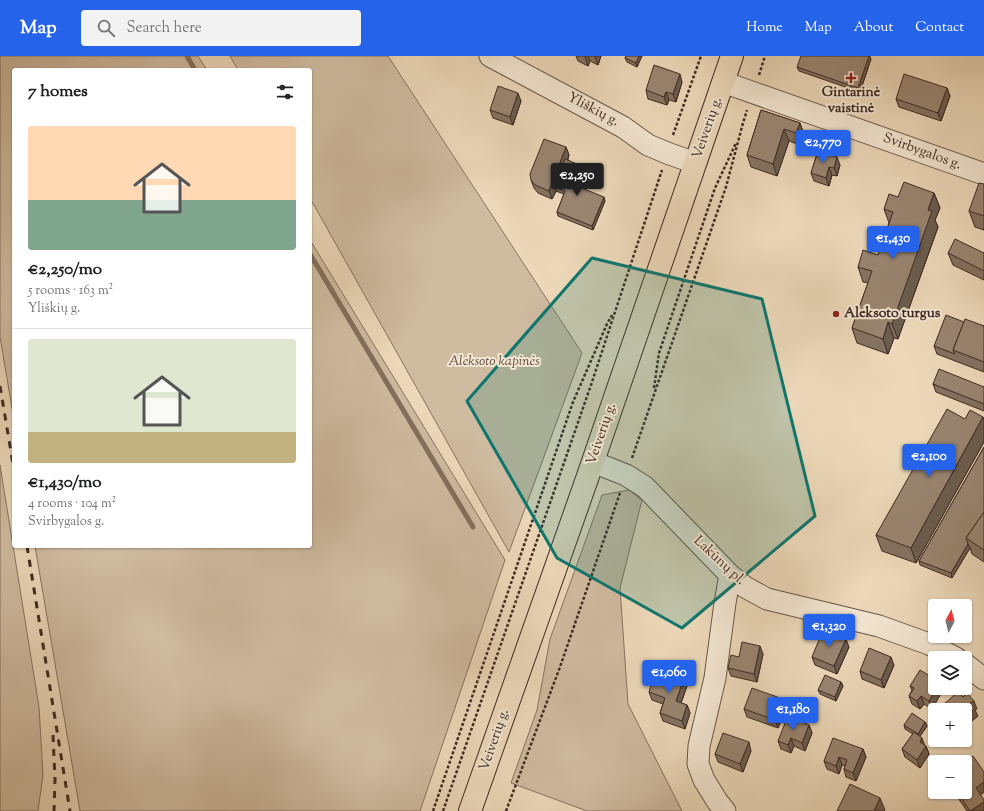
<!DOCTYPE html>
<html lang="en">
<head>
<meta charset="utf-8">
<style>
	body { margin:0; font-family:"Sorts Mill Goudy",serif; background:#f2f2f2; color:#202124; height:100vh; display:flex; flex-direction:column; font-size:15px; white-space:nowrap }
	* { box-sizing:border-box; margin:0 }
	p { font-size:13px; color:#757577 }
	.icon { flex:none; width:22px; height:22px; fill:none; stroke:currentColor; stroke-width:2; stroke-linecap:round; stroke-linejoin:round }
	.map { position:relative; flex:1; overflow:hidden }
	.side { position:absolute; left:12px; top:12px; width:300px; height:480px; display:flex; flex-direction:column; background:#fff; border-radius:4px; box-shadow:0 1px 3px #0004 }
	.side>* { flex:none }
	.needle { width:26px; rotate:7deg }
	.buttons { position:absolute; left:928px; top:543px; display:grid; gap:8px }
	.buttons a { display:grid; place-items:center; width:44px; height:44px; border-radius:4px; background:#fff; box-shadow:0 1px 3px #0004; font-size:20px }
	.price { position:absolute; translate:-50% -34px; padding:0 9px; border-radius:4px; background:#2563eb; color:#fff; font-size:13px; line-height:26px; filter:drop-shadow(0 1px 2px #0008) }
	.price::after { content:''; position:absolute; left:50%; top:24px; width:12px; height:9px; margin-left:-6px; background:inherit; clip-path:polygon(0 0,100% 0,50% 100%) }
	.price.active { background:#222; color:#fff }
	ul { padding:0; list-style:none }
	li { display:grid; align-content:center; gap:8px; height:212px; padding:0 16px }
	li+li { border-top:1px solid #e0e0e0 }
	li span { display:grid; place-items:center; height:124px; border-radius:4px; color:#555 }
	li>.icon { margin-inline-start:auto }
	span .icon { width:72px; height:72px; fill:#fffc; stroke-width:1 }
	li b { font-size:17px }
	h2 { display:flex; justify-content:space-between; align-items:center; height:48px; padding:0 16px; font-size:17px }
	header { display:flex; align-items:center; gap:24px; box-sizing:border-box; height:56px; padding:0 20px; background:#2563eb; color:#fff }
	header strong { font-size:19px }
	nav { display:flex; gap:22px; margin-inline-start:auto; font-size:14px }
	.search { width:280px; height:36px; background:#f2f2f2; display:flex; align-items:center; gap:10px; box-sizing:border-box; padding:0 14px; border-radius:4px; color:#757577; font-size:15px }
	.map>svg:first-child { display:block }
	.green { fill:#cfbba0; stroke:#877362 }
	.lines { fill:none; stroke-linecap:round; stroke-linejoin:round }
	.stream { stroke:#836f5e; stroke-width:5 }
	.minor-casing { stroke:#6a5648; stroke-width:23 }
	.major-casing { stroke:#3f2b23; stroke-width:24 }
	.path { stroke:#3f2b23; stroke-width:2.5; stroke-dasharray:3 2; stroke-linecap:butt }
	.minor { stroke:#f3e6d2; stroke-width:21 }
	.major { stroke:#ecd8b9; stroke-width:22 }
	.rail { stroke:#3f2b23; stroke-width:3; stroke-dasharray:7 7; stroke-linecap:butt }
	.wall { fill:#847261; stroke:#3f2b23 }
	.shaded-wall { fill:#6b5d4f; stroke:#3f2b23 }
	.building { fill:#998571; stroke:#3f2b23 }
	.marked { fill:#0f766e; fill-opacity:0.2; stroke:#0f766e; stroke-width:3; stroke-linejoin:round }
	.poi-dot { fill:#8f2418; stroke:#f3e6d2; stroke-width:1.5 }
	.labels { text-anchor:middle; dominant-baseline:central; stroke-width:4; stroke-linejoin:round; paint-order:stroke }
	.poi-label { font-size:14px; font-weight:bold; fill:#3f2b23; stroke:#f3e6d2 }
	.street-label { font-size:14px; fill:#3f2b23; stroke:#f3e6d2 }
	.park-label { font-size:14px; font-style:italic; fill:#5c483c; stroke:#f3e6d2 }
</style>
</head>
<body>
<header>
<strong>Map</strong>
<div class="search"><svg class="icon" aria-label="search" viewBox="0 0 24 24"><circle cx="10" cy="10" r="6"/><path d="M15 15l6 6"/></svg>Search here</div>
<nav><a>Home</a><a>Map</a><a>About</a><a>Contact</a></nav>
</header>
<div class="map">
<svg width="984" height="755" viewBox="0 0 984 755">
	<rect width="100%" height="100%" fill="#ecd8b9"/>
	<filter id="stains"><feTurbulence type="fractalNoise" baseFrequency=".005" numOctaves="4"/><feColorMatrix values="0 0 0 0 .2 0 0 0 0 .09 0 0 0 0 .02 0 0 0 .5 -.17"/></filter>
	<radialGradient id="worn" r=".72"><stop offset=".6" stop-color="#630" stop-opacity="0"/><stop offset="1" stop-color="#630" stop-opacity=".3"/></radialGradient>
	<g class="green">
		<path d="M0,0H198L207,14H14V364L0,281Z"/>
		<path d="M230,0H388L582,297L509,496L310,142V14H238Z"/>
		<path d="M310,184L505,504L420,755H80L35,490H310Z"/>
		<path d="M0,409L39,651L43,719L38,755H0Z"/>
		<path d="M629,434L642,444L620,532L628,648L682,755H587L511,727L537,654L550,583L602,439Z"/>
	</g>
	<g class="lines">
		<g class="stream">
			<path d="M187,0L195,14"/>
			<path d="M310,198L473,471"/>
		</g>
		<g class="minor-casing">
			<g id="minor">
				<path d="M490,0L623,71L648,89L667,97L695,107"/>
				<path d="M723,26L984,118"/>
				<path d="M593,406L626,419L645,431L730,519L745,531L767,543L879,570L929,588L956,602"/>
				<path d="M965,608L984,623"/>
				<path d="M725,755L717,745L704,724L698,708L699,690L715,622L725,547L730,519"/>
			</g>
		</g>
		<g class="major-casing">
			<path id="major" d="M470,755L588,420L732,0"/>
		</g>
		<g class="path">
			<path d="M759,19L765,0"/>
			<path d="M673,79L701,0"/>
			<path d="M654,332L659,297L715,132L736,87"/>
			<path d="M632,402L726,131L743,67L747,54"/>
			<path d="M433,755L573,346L607,268L612,259"/>
			<path d="M443,755L591,329L615,256L662,114"/>
			<path d="M506,755L560,611L620,437"/>
		</g>
		<use href="#minor" class="minor"/>
		<use href="#major" class="major"/>
		<g class="rail">
			<path d="M0,330L14,414"/>
			<path d="M27,490L70,755"/>
			<path d="M53,679L55,723L54,755"/>
		</g>
	</g>
	<g class="wall">
		<path d="M576,0H601L598,9L590,5L588,10L578,5Z"/>
		<path d="M626,0H642L637,11L627,6L625,2Z"/>
		<path d="M871,3L860,36L799,15L797,11Z"/>
		<path d="M682,26L676,46L669,44L667,49L648,43L646,34Z"/>
		<path d="M947,32L950,40L941,65L899,51L896,43Z"/>
		<path d="M521,45L513,69L493,62L490,54Z"/>
		<path d="M761,54L800,67L804,79L800,89L789,85L777,120L751,111L747,99Z"/>
		<path d="M566,91L569,99L568,104L578,112L572,128L605,145L593,174L558,160L557,156L564,138L556,135L552,143L538,137L534,132L531,124Z"/>
		<path d="M818,95L840,109L837,120L832,119L829,130L814,125L811,117Z"/>
		<path d="M984,128V174L975,171L969,155Z"/>
		<path d="M934,137L940,152L935,164L938,171L898,283L894,282L888,298L857,287L852,272L868,227L863,226L858,211L878,199L889,167L884,153L898,141Z"/>
		<path d="M948,197H984V224L953,209Z"/>
		<path d="M964,266L984,270V316L937,298L934,290Z"/>
		<path d="M933,328L984,331V355L936,336Z"/>
		<path d="M983,361L984,363V386L916,507L882,495L876,479L965,363Z"/>
		<path d="M984,391V506L972,498L970,492L952,522L920,509L919,505Z"/>
		<path d="M849,591L837,618L815,609L812,601Z"/>
		<path d="M763,598L757,626L731,620L728,612L739,601Z"/>
		<path d="M894,609L884,632L862,623L860,615Z"/>
		<path d="M841,626L843,630L836,645L820,638L818,634Z"/>
		<path d="M687,630L681,647L687,649L690,657L685,673L663,665L660,657L663,648L652,644L649,636Z"/>
		<path d="M910,630L943,632V634L932,653L924,648L920,653L912,648L909,640L912,634Z"/>
		<path d="M783,643L786,651L778,672L747,661L744,653Z"/>
		<path d="M925,666L927,670L920,680L925,690H926L929,698L920,712L905,701L902,693L913,678L905,673L904,669Z"/>
		<path d="M809,669L812,677L805,695L794,690L791,697L781,693L778,685Z"/>
		<path d="M863,693L866,701L856,725L846,721L844,713L845,710L842,709L839,718L827,713L824,705Z"/>
		<path d="M751,695L743,716L718,706L715,698Z"/>
		<path d="M984,716V736L980,739L984,755H967L954,736H965Z"/>
	</g>
	<g class="shaded-wall">
		<path d="M585,0H588L590,5L588,10L585,1Z"/>
		<path d="M595,0H601L598,9L595,1Z"/>
		<path d="M639,0H642L637,11L636,7Z"/>
		<path d="M869,0H870L871,3L860,36L858,32Z"/>
		<path d="M680,18L682,26L676,46L673,38Z"/>
		<path d="M947,32L950,40L941,65L938,57Z"/>
		<path d="M666,36L669,44L667,49L664,41Z"/>
		<path d="M518,37L521,45L513,69L510,61Z"/>
		<path d="M800,67L804,79L800,89L796,77Z"/>
		<path d="M784,73L789,85L777,120L773,108Z"/>
		<path d="M566,91L569,99L557,132L554,131L556,135L552,143L549,135Z"/>
		<path d="M837,101L840,109L837,120L834,112Z"/>
		<path d="M577,108L578,112L571,131L569,127Z"/>
		<path d="M829,111L832,119L829,130L826,122Z"/>
		<path d="M934,137L940,152L935,164L938,171L898,283L892,268L928,154Z"/>
		<path d="M604,141L605,145L593,174L592,170Z"/>
		<path d="M888,266L894,282L888,298L883,283Z"/>
		<path d="M983,361L984,363V386L916,507L911,492Z"/>
		<path d="M968,488L970,492L952,522L951,517Z"/>
		<path d="M846,583L849,591L837,618L834,610Z"/>
		<path d="M760,590L763,598L757,626L754,618Z"/>
		<path d="M891,601L894,609L884,632L881,624Z"/>
		<path d="M684,622L687,630L679,653L676,645Z"/>
		<path d="M841,626L843,630L836,645L835,641Z"/>
		<path d="M937,632H943V634L932,653L929,645Z"/>
		<path d="M921,640L924,648L920,653L917,645Z"/>
		<path d="M783,643L786,651L778,672L775,664Z"/>
		<path d="M974,645L977,653L975,654L978,660L965,671V661L970,647Z"/>
		<path d="M687,649L690,657L685,673L682,665Z"/>
		<path d="M925,666L927,670L919,682L918,678Z"/>
		<path d="M809,669L812,677L805,695L802,687Z"/>
		<path d="M791,682L794,690L791,697L788,689Z"/>
		<path d="M922,682L925,690L920,686Z"/>
		<path d="M749,686L751,695L743,716L740,708Z"/>
		<path d="M926,690L929,698L920,712L917,704Z"/>
		<path d="M863,693L866,701L856,725L853,717Z"/>
		<path d="M839,701L842,709L839,718L836,710Z"/>
		<path d="M984,726V736L979,740L976,732Z"/>
		<path d="M880,742L885,754L884,755H874Z"/>
		<path d="M984,746V755H971Z"/>
	</g>
	<g class="building">
		<path d="M626,0H639L636,7L625,2Z"/>
		<path d="M801,0H869L858,32L797,11Z"/>
		<path d="M654,9L680,18L673,38L666,36L664,41L646,34Z"/>
		<path d="M904,18L947,32L938,57L896,43Z"/>
		<path d="M498,30L518,37L510,61L490,54Z"/>
		<path d="M761,54L800,67L796,77L784,73L773,108L747,99Z"/>
		<path d="M544,83L566,91L549,135L535,129L531,124L530,118Z"/>
		<path d="M818,95L837,101L834,112L829,111L826,122L811,117Z"/>
		<path d="M565,103L577,108L569,127L604,141L592,170L557,156L565,135L554,131Z"/>
		<path d="M904,126L934,137L928,154L932,155L892,268L888,266L883,283L852,272L872,215L858,211L863,194L878,199L893,156L884,153L889,138L898,141Z"/>
		<path d="M979,127L984,128V160L969,155Z"/>
		<path d="M955,183L984,197V215L948,197Z"/>
		<path d="M946,259L964,266L953,294L955,298L934,290Z"/>
		<path d="M965,263L984,270V306L953,294Z"/>
		<path d="M939,313L984,331V348L933,328Z"/>
		<path d="M947,353L965,363L970,354L983,361L911,492L876,479Z"/>
		<path d="M984,391V456L966,482L968,488L951,517L919,505Z"/>
		<path d="M984,456V494L966,482Z"/>
		<path d="M823,574L846,583L834,610L812,601Z"/>
		<path d="M742,586L760,590L754,618L728,612L731,599L739,601Z"/>
		<path d="M869,592L891,601L881,624L860,615Z"/>
		<path d="M656,613L684,622L676,645L687,649L682,665L660,657L665,642L649,636Z"/>
		<path d="M920,614L935,623V632H937L929,645L921,640L917,645L909,640L914,632L910,630Z"/>
		<path d="M825,619L841,626L835,641L818,634Z"/>
		<path d="M752,632L783,643L775,664L744,653Z"/>
		<path d="M958,636L963,641L967,637L974,645L970,647L975,652L965,661V654H937Z"/>
		<path d="M912,657L925,666L918,678L904,669Z"/>
		<path d="M788,660L809,669L802,687L791,682L788,689L778,685Z"/>
		<path d="M914,676L922,682L920,686L926,690L917,704L902,693Z"/>
		<path d="M723,677L749,686L740,708L715,698Z"/>
		<path d="M833,682L863,693L853,717L844,713L847,704L839,701L836,710L824,705Z"/>
		<path d="M973,700L984,716V726L976,732L984,744V746L970,755L957,736H965V706Z"/>
		<path d="M850,728L880,742L874,755H837Z"/>
	</g>
	<path class="marked" d="M592,202L762,243L815,460L682,572L557,502L467,345Z"/>
	<g class="poi-dot">
		<path d="M849 16h4v4h4v4h-4v4h-4v-4h-4v-4h4z"/>
		<circle cx="836" cy="258" r="4"/>
	</g>
	<g class="labels">
		<g class="poi-label">
			<text x="851" y="37">Gintarinė<tspan x="851" dy="16">vaistinė</tspan></text>
			<text x="844" y="258" text-anchor="start">Aleksoto turgus</text>
		</g>
		<g class="street-label">
			<text transform="translate(593 54) rotate(28)">Yliškių g.</text>
			<text transform="translate(708 72) rotate(-71)">Veiverių g.</text>
			<text transform="translate(922 96) rotate(20)">Svirbygalos g.</text>
			<text transform="translate(602 378) rotate(-71)">Veiverių g.</text>
			<text transform="translate(719 505) rotate(43)">Lakūnų pl.</text>
			<text transform="translate(495 684) rotate(-71)">Veiverių g.</text>
		</g>
		<g class="park-label">
			<text x="494" y="306">Aleksoto kapinės</text>
		</g>
	</g>
	<rect width="100%" height="100%" filter="url(#stains)"/>
	<rect width="100%" height="100%" fill="url(#worn)"/>
</svg>
<div class="buttons">
<a><svg class="needle" viewBox="-14 -14 28 28"><path d="M0-13l5 13h-10z" fill="#e53935"/><path d="M0 13l5-13h-10z" fill="#757577"/></svg></a>
<a><svg class="icon" aria-label="layers" viewBox="0 0 24 24"><path d="M12 4l9 5-9 5-9-5zM3 14l9 5 9-5"/></svg></a>
<a>+</a>
<a>−</a>
</div>
<b class="price" style="left:823px;top:108px">€2,770</b>
<b class="price active" style="left:577px;top:141px">€2,250</b>
<b class="price" style="left:893px;top:204px">€1,430</b>
<b class="price" style="left:929px;top:422px">€2,100</b>
<b class="price" style="left:829px;top:592px">€1,320</b>
<b class="price" style="left:669px;top:638px">€1,060</b>
<b class="price" style="left:793px;top:675px">€1,180</b>
<section class="side">
<h2>7 homes<svg class="icon" aria-label="filters" viewBox="0 0 24 24"><path d="M4 7h16M4 17h16"/><circle cx="9" cy="7" r="2"/><circle cx="15" cy="17" r="2"/></svg></h2>
<ul>
<li><span style="background:linear-gradient(#ffd9b3 60%,#7fa58c 0)"><svg class="icon" aria-label="home" viewBox="0 0 24 24"><path d="M3 11l9-7 9 7M6 9v11h12V9"/></svg></span><div><b>€2,250/mo</b><p>5 rooms · 163 m²</p><p>Yliškių g.</p></div></li>
<li><span style="background:linear-gradient(#dfe7d0 75%,#c2b280 0)"><svg class="icon" aria-label="home" viewBox="0 0 24 24"><path d="M3 11l9-7 9 7M6 9v11h12V9"/></svg></span><div><b>€1,430/mo</b><p>4 rooms · 104 m²</p><p>Svirbygalos g.</p></div></li>
</ul>
</section>
</div>
</body>
</html>
